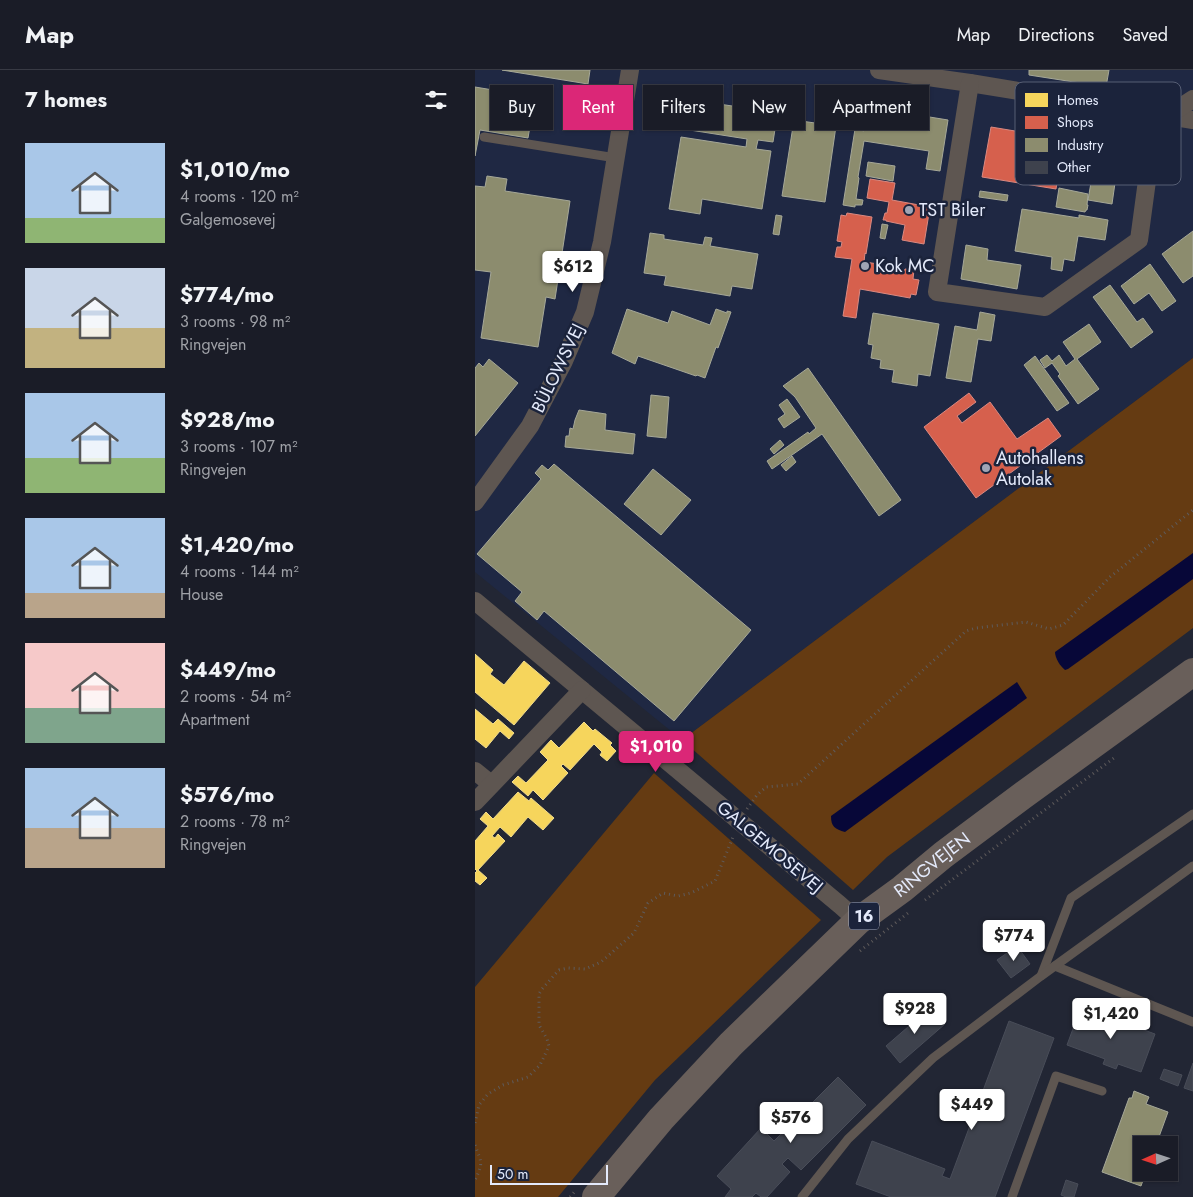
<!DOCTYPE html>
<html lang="en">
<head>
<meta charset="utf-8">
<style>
	body { margin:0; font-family:Jost,sans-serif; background:#272933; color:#f1f3f6; height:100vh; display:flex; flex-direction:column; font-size:19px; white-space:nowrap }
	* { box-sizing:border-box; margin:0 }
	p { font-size:16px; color:#9fa1a7 }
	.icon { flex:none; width:28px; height:28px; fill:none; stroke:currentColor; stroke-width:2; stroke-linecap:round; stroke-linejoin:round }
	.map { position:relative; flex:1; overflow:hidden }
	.sheet { display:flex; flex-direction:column; background:#1a1c27; width:475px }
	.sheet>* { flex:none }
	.top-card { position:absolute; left:15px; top:15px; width:475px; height:45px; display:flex; gap:10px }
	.needle { width:32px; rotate:267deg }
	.controls { position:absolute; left:658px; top:1066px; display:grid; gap:10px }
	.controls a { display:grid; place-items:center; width:45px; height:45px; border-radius:0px; background:#1a1c27; box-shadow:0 1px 4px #0004,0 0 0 1px #383a44; font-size:25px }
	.scale { position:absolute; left:15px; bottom:12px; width:118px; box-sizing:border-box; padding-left:5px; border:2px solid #e4eafb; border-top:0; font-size:14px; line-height:18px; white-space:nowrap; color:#e4eafb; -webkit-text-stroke:4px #1b233b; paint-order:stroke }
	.price { position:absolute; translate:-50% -42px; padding:0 11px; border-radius:5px; background:#fff; color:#222; font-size:16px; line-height:32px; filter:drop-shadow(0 1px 2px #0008) }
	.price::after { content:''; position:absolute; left:50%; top:30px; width:15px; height:11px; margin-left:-8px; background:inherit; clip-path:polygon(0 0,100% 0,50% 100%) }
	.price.active { background:#db2777; color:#fff }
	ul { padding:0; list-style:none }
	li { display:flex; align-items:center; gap:15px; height:125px; padding:0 25px }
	li span { display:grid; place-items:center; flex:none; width:140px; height:100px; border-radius:0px; color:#555 }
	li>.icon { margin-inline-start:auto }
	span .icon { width:60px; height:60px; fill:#fffc; stroke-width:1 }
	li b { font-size:21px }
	h2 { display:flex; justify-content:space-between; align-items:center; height:60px; padding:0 25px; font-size:21px }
	.pill { padding:0 18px; border-radius:0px; background:#1a1c27; box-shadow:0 1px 4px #0004,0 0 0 1px #383a44; font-size:18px; line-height:45px }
	.pill.active { background:#db2777; color:#fff }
	header { display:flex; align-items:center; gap:30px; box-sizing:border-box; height:70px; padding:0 25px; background:#1a1c27; border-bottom:1px solid #383a44 }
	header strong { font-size:24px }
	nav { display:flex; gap:28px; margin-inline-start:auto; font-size:18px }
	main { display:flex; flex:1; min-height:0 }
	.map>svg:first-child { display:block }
	.built { fill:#1f2843 }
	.green { fill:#653b12 }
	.water { fill:#070738 }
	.homes { fill:#f6d55c; stroke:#f1db8c }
	.shops { fill:#d6604d; stroke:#da8981 }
	.industry { fill:#8c8c6e; stroke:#a6a898 }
	.building { fill:#3e424d; stroke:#494d59 }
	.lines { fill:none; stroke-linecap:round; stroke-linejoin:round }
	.path { stroke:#5f5b5b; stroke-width:3; stroke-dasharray:1 4; stroke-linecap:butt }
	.lane { stroke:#5e5651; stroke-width:9 }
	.street { stroke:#5e5651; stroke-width:18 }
	.primary { stroke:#695f5a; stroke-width:28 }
	.poi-dot { fill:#a0a5b5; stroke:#1b233b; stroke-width:2 }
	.labels { text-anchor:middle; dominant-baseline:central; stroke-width:5; stroke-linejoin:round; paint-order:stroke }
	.shield { fill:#1b233b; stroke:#a8aec1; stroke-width:1 }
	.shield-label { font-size:16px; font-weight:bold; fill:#e4eafb }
	.poi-label { font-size:18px; fill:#e4eafb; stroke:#1b233b; text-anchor:start }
	.street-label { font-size:18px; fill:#e4eafb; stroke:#1b233b }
	.key { fill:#1b233b; stroke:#575f75; stroke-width:1 }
	.key-label { font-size:14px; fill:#e4eafb }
</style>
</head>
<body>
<header>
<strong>Map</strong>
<nav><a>Map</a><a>Directions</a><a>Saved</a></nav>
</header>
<main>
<section class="sheet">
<h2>7 homes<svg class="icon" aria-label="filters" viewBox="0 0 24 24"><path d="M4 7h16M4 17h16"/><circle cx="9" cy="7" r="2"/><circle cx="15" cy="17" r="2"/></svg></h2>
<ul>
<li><span style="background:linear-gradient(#a9c7e8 75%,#8fb573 0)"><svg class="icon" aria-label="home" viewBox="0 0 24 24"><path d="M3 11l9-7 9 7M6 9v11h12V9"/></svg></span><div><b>$1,010/mo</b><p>4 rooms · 120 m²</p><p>Galgemosevej</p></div></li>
<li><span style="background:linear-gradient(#c9d6e8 60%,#c2b280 0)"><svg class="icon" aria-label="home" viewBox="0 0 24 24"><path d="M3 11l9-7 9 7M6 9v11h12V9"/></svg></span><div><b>$774/mo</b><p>3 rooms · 98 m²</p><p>Ringvejen</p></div></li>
<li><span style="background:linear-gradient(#a9c7e8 65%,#8fb573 0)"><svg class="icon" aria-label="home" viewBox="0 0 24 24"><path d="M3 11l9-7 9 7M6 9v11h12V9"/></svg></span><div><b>$928/mo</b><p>3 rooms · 107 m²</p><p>Ringvejen</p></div></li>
<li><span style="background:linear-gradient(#a9c7e8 75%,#b9a48a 0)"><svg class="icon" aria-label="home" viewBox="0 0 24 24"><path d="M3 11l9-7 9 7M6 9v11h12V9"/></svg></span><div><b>$1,420/mo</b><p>4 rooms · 144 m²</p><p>House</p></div></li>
<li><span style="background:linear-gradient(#f6c9c9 65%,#7fa58c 0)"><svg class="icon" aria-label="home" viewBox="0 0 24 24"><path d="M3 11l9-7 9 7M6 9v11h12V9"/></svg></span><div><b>$449/mo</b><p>2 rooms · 54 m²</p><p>Apartment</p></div></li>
<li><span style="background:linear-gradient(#a9c7e8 60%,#b9a48a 0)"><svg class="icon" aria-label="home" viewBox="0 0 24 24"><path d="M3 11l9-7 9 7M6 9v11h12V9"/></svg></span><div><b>$576/mo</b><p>2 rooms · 78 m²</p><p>Ringvejen</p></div></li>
</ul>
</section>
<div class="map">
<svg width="718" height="1127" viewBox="0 0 718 1127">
	<rect width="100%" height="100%" fill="#222634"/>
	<path class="built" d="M0,0H718V288L207,670L0,502Z"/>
	<g class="green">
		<path d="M718,288V558L412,787L378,820L207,670Z"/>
		<path d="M179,703L346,850L180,1010L83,1127H0V917Z"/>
	</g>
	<g class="water">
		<path d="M718,483V509L593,599L590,600C585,596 580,588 580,582Z"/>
		<path d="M542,612L552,628L370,762C360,759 356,757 356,746Z"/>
	</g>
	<g class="homes">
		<path d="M0,584L18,600L15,604L29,615L49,591L75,613L39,655L0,622Z"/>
		<path d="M0,639L18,654L23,649L39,663L34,669L25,661L11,678L0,669Z"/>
		<path d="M109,652L118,661L120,659L137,673L135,675L141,681L132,691L125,685L127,682L119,674L95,700L88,694L86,696L93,703L68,730L58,720L53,726L37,712L43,706L51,713L73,690L65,682L76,670L84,678Z"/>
		<path d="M43,722L54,731L56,728L79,748L68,760L53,747L36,767L25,757L17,766L20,768L23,764L30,771L3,800L12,808L5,815L0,811V803L2,801L0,799V771L13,756L5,749L11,742L18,749Z"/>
	</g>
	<g class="shops">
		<path d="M591,51L618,56L615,69L611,68L605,103L584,99L581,119L507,107L516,57L546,62L547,60L587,66V62H589Z"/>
		<path d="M395,109L420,113L417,130L455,137L449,174L427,170L430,155L411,151V150H408L410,143H412L414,132L392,128Z"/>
		<path d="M372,143L397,147L391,184L390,183L389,192L404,194L403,199L429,203L430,199L439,200L438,209L444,210L441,225L436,224L435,228L385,219L381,248L368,246L377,189L360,187L362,177H366L367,172L362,171L366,145L371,146Z"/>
		<path d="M494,323L501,332L482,346L487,353L515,332L542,369L573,348L586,366L501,428L449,357Z"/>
	</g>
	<g class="industry">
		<path d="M27,0H115L113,14Z"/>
		<path d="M554,0H634L631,17L554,5Z"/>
		<path d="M267,15L306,21L298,72L283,70L281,79L296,81L287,139L227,129L225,144L194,139L206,67L271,77L272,69L202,58L208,23L228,26V24L238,26L237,33L264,37Z"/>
		<path d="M0,17L60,27L53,68L5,60L0,86Z"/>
		<path d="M106,26L133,30L132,37L105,32Z"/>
		<path d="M393,37L473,50L465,101L451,99L454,81L389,71L383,107L384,108L381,129L388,130L387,135H380V137L368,135L380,59L389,61Z"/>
		<path d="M319,50L361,56L350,132L307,126Z"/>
		<path d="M393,92L420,96L418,111L391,106Z"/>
		<path d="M619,95L642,99L637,134L613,130Z"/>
		<path d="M12,106L32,109L30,121L95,131L80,229L71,227L63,277L6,268L16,202L0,200V116L10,117Z"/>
		<path d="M584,118L613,124L612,135H613L612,140H611L610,142L581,137Z"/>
		<path d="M505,121L533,125L532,131L504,127Z"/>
		<path d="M547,139L604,148V145L633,150L630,170L603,166L599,191L589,189L587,201L576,199L577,187L540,181Z"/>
		<path d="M301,145L307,146L304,165L298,164Z"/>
		<path d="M407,154L413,155L410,169L405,168Z"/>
		<path d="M718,161V206L708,213L687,184Z"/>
		<path d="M175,163L189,165V169L228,175L230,167L237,168L235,176L283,184L277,219L257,216L255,226L189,215L191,206L169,203Z"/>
		<path d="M491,175L513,179L512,190L546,195L542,219L486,209Z"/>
		<path d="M675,194L701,231L687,241L674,223L659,234L646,216Z"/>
		<path d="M635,215L662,252L668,248L678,262L656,278L618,227Z"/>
		<path d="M152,239L193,253L197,241L235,255L241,239L252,243V241L256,242L243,278L241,277L230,308L222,305L221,306L163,286L160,294L137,283Z"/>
		<path d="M505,242L520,245L516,271L503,269L496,312L471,308L480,256L502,260Z"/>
		<path d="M398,243L464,254L455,306L443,304L442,316L417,312L419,300L405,298L406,290L396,288L398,275L393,274Z"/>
		<path d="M614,254L626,272L602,289L624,319L603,334L583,306L585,304L577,293L570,298L565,290L572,285L577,291L584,285L591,296L600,289L588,272Z"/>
		<path d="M560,286L594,333L582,341L549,295Z"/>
		<path d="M14,289L43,313L0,366V298L4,293L8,297Z"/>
		<path d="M333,298L426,430L404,446L347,364L297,399L292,391L333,362L334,364L341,358L320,327L308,316Z"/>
		<path d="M176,325L194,327L191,368L172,366Z"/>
		<path d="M312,329L325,347L309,358L303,349L310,344L304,335Z"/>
		<path d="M104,340L131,344L130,360L160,364L158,384L90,377L91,366H94L95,358L98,359L100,350Z"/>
		<path d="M305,370L309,375L299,384L295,379Z"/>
		<path d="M317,386L321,392L311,401L306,395Z"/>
		<path d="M79,394L276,560L199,651L69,541L62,550L40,531L47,522L2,484L66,409L60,403L67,395L73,400Z"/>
		<path d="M178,399L216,430L186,465L149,434Z"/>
		<path d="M659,1021L674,1027L671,1034L693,1042L681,1075H666V1102H671L666,1116L627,1102L654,1028H657Z"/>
	</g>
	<g class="building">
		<path d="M542,876L555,894L536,908L522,890Z"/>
		<path d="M456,937L470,954L425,993L411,976Z"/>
		<path d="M606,937L680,964L666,1002L643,994L641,999L628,994L630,989L592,975Z"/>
		<path d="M534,951L579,968L520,1127H416L381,1114L397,1071L470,1099L467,1106L475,1109Z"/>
		<path d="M718,993V1021L709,1018Z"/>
		<path d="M689,999L707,1005L703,1016L685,1009Z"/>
		<path d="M363,1007L391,1035L326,1100L313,1088L307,1094L315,1102L292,1127H286L281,1123L277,1127H250L256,1119L242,1106L286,1058L299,1071Z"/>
		<path d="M591,1110L603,1114L599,1127H591L586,1125Z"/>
	</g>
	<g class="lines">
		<g class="path">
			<path d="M272,739L282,725L291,717L323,714L491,561L501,558L551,552L574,559L588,555L635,507L718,440"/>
			<path d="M450,830L639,688"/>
			<path d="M385,881L433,843"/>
			<path d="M0,1053L4,1035L13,1024L28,1015L53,1007L65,995L74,976L72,969L64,955V924L67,919L84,900L93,898L110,899L126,892L159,863L173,833L188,823L203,826L216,823L240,811L258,767"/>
			<path d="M0,1075C6,1092 9,1092 0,1110"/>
			<path d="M95,1127L101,1120"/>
		</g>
		<g class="lane">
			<path d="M9,67L141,88"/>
			<path d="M580,896L718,952"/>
			<path d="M566,906L596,828L718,744"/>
			<path d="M327,1127L373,1069L458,988L566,906L718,796"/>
			<path d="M537,1127L581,1006L627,1021"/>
		</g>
		<g class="street">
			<path d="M404,0L495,13L718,50"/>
			<path d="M495,13L462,222L570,237L664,170L681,44"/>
			<path d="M692,46L718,29"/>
			<path d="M0,432L55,356L89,291L110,242L127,172L155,0"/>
			<path d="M0,531L365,835L383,851"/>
			<path d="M0,701L16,714"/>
			<path d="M0,732L107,620"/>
		</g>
		<path class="primary" id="s1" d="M121,1127L186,1049L256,974L383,851L427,819L468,785L547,726L718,602"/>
	</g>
	<g class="poi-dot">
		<circle cx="434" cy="140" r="5"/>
		<circle cx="390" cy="196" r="5"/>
		<circle cx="511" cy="398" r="5"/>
	</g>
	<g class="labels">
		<rect class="shield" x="374" y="832.5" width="30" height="27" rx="4"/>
		<g class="shield-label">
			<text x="389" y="846">16</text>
		</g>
		<g class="poi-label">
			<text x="444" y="140">TST Biler</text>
			<text x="400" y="196">Kok MC</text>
			<text x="521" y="388">Autohallens<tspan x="521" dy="21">Autolak</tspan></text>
		</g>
		<g class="street-label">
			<text transform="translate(83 298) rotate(-64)">BÜLOWSVEJ</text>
			<text transform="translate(295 777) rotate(40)">GALGEMOSEVEJ</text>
			<text stroke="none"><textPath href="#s1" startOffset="474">RINGVEJEN</textPath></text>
		</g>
	</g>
	<rect x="540" y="12" width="166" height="103" rx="8" class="key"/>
	<rect x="550" y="23" width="23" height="14" fill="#f6d55c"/>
	<rect x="550" y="46" width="23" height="13" fill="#d6604d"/>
	<rect x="550" y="68" width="23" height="14" fill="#8c8c6e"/>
	<rect x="550" y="91" width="23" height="13" fill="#3e424d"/>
	<g class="key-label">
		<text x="582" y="35">Homes</text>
		<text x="582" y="57">Shops</text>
		<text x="582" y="80">Industry</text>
		<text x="582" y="102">Other</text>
	</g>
</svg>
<div class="controls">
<a><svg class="needle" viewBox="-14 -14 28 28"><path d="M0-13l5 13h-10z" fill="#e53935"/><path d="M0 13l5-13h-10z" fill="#9fa1a7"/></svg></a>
</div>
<div class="scale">50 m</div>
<b class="price" style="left:98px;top:223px">$612</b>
<b class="price active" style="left:181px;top:703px">$1,010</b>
<b class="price" style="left:539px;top:892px">$774</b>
<b class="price" style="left:440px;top:965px">$928</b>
<b class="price" style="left:636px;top:970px">$1,420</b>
<b class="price" style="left:497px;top:1061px">$449</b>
<b class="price" style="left:316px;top:1074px">$576</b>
<div class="top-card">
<a class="pill">Buy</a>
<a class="pill active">Rent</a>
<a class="pill">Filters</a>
<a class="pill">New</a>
<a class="pill">Apartment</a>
</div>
</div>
</main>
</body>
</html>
